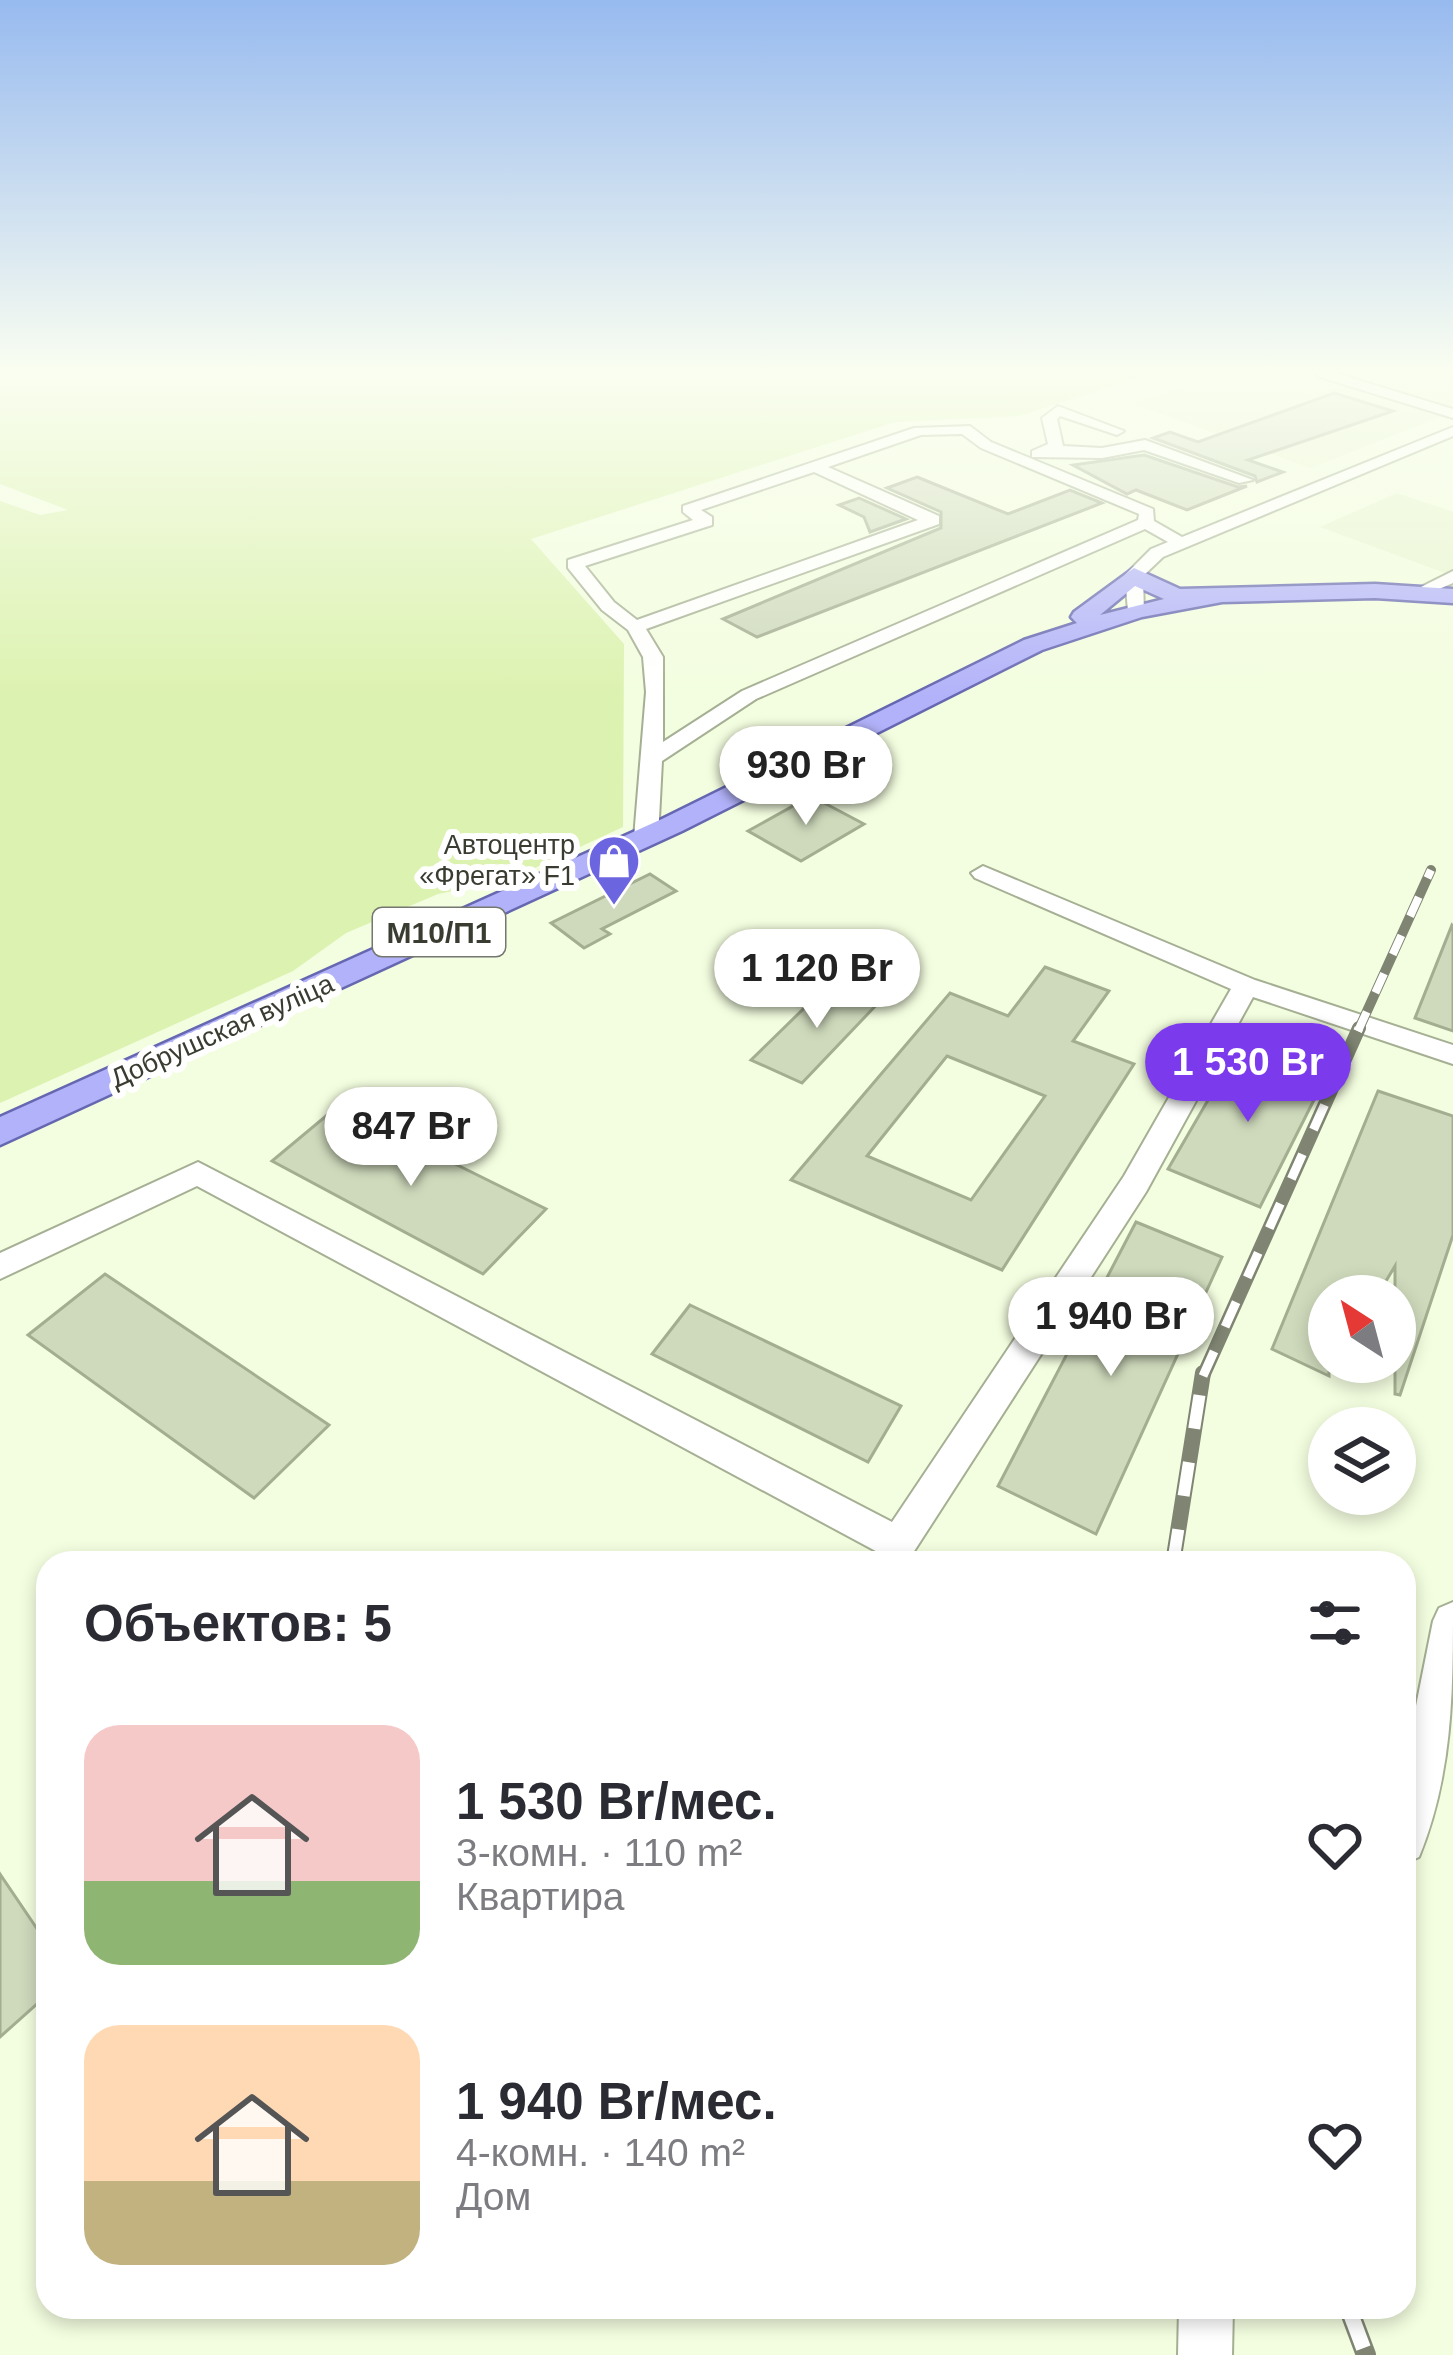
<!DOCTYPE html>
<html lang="ru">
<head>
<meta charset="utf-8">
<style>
	body { margin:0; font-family:Helvetica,sans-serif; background:#f2f2f3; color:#2b2b33; height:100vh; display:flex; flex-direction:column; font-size:45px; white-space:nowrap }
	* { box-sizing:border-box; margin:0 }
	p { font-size:39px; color:#7c7c81 }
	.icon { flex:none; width:66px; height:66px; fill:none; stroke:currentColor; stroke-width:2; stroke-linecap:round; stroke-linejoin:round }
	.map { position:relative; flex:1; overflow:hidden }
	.panel { position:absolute; left:36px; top:1551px; width:1380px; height:768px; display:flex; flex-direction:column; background:#fff; border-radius:36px; box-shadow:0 6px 18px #0003 }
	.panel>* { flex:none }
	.needle { width:78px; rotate:324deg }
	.buttons { position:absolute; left:1308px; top:1275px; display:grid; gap:24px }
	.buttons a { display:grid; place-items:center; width:108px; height:108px; border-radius:50%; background:#fff; box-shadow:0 6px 18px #0003; font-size:60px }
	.price { position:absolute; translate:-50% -102px; padding:0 27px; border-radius:42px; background:#fff; color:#222; font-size:39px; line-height:78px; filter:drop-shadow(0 3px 6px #0008) }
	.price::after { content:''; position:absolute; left:50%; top:72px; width:36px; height:27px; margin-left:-18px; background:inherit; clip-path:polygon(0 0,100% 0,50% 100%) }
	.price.active { background:#7c3aed; color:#fff }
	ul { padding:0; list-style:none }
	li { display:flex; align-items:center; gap:36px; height:300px; padding:0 48px }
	li span { display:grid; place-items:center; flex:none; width:336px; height:240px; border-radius:36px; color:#555 }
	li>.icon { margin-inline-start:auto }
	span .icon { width:144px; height:144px; fill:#fffc; stroke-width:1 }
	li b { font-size:51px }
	h2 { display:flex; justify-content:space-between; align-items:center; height:144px; padding:0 48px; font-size:51px }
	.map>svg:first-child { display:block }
	.built { fill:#e8f5cf }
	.green { fill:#dcf2b0 }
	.building { fill:#cfdabc; stroke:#a3ad90; stroke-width:3; fill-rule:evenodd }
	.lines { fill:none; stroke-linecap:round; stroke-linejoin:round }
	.minor-casing { stroke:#a5af93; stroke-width:4 }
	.major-casing { stroke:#6667b1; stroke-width:5 }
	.minor { fill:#fff; fill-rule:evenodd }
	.major { fill:#b2b2fa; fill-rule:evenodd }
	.rail-far3-casing { stroke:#7f8572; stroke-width:10 }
	.rail-far2-casing { stroke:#7f8572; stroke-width:14 }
	.rail-far1-casing { stroke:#7f8572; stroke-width:16 }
	.rail-casing { stroke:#7f8572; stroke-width:20 }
	.rail-far3 { stroke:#fff; stroke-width:8; stroke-dasharray:21; stroke-linecap:butt }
	.rail-far2 { stroke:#fff; stroke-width:9; stroke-dasharray:27; stroke-linecap:butt }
	.rail-far1 { stroke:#fff; stroke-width:12; stroke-dasharray:34; stroke-linecap:butt }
	.rail { stroke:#fff; stroke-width:15; stroke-dasharray:44; stroke-linecap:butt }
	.labels { text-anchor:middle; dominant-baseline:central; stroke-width:12; stroke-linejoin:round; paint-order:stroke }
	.far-poi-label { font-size:27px; fill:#393d31; stroke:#fff; text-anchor:end }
	.far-street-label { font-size:27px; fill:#393d31; stroke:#fff }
	.shield { fill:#fff; stroke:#74776f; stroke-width:3 }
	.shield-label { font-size:30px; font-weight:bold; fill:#393d31 }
</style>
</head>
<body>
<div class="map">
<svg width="1453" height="2355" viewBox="0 0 1453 2355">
	<rect width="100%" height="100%" fill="#f3fddf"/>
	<g class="built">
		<path d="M1243,367H1415L1453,378V412L1310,468L1131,403Z"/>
		<path d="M1397,493L1453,512V576L1320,527Z"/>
	</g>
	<path class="green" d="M0,367H1174L1019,416L895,422L531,539L624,644L623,827L511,879L438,894L346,933L293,971L0,1103V501L40,515L68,510L0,484Z"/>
	<g class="building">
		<path d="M1334,393L1393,411L1248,460L1283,472L1257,482L1255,476L1153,438L1170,432L1198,442Z"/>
		<path d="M1144,455L1238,487L1247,486L1187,510L1136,490L1127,494L1073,465Z"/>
		<path d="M917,477L1008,514L1070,490L1102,503L757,637L723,619L941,528V512L887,488Z"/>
		<path d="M859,498L906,519L870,532L864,517L839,505Z"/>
		<path d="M811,796L864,824L801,861L748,831Z"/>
		<path d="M650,874L676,891L602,929L610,934L584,948L551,923Z"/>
		<path d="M1452,925L1453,926V1031L1415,1018Z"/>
		<path d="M1045,967L1109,991L1073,1041L1134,1064L1002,1270L791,1180L950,993L1008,1016ZM947,1056L1045,1096L971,1200L867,1156Z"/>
		<path d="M834,979L882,999L802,1083L751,1060Z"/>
		<path d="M1240,1045L1326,1076L1260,1207L1168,1169Z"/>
		<path d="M1378,1091L1453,1116V1235L1400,1395L1395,1394V1266L1377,1296H1329V1376L1272,1349Z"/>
		<path d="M338,1106L546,1209L483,1274L272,1161Z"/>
		<path d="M1136,1222L1222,1257L1096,1534L998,1486Z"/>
		<path d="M105,1274L329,1425L254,1498L28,1335Z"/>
		<path d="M690,1305L901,1406L868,1462L652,1354Z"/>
		<path d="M0,1874L48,1945V1994L0,2037Z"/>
	</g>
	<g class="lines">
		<g class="minor-casing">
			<g id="minor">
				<path d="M1322,369L1453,409V418L1317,376Z"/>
				<path d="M1058,406L1124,431L1117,435L1060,416L1057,419L1063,446L1102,448L1145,440L1253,480L1239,483L1144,450L1102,458L1032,457V451L1048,444L1042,418Z"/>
				<path d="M970,426L991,442L1153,509L1154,521L1182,537L1453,427V436L1163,557L1143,576L1144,615L1128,611L1125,575L1151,549L1168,542L1145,529L756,699L662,761L658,838L646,845L638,843L634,838L646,692L643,657L628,630L602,610L568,568V560L693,520L683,512V506L914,428ZM962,434L981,448L1139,514L1138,520L742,691L663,742V657L646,629L939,524V516L828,467L921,435ZM814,472L918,520L637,620L614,602L585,566L712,525V517L701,510Z"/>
				<path d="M1453,571V583L1418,598L1409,593Z"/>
				<path d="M983,866L1255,980L1453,1045V1064L1253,997L1146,1192L911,1556L898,1561L885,1556L197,1186L0,1279V1253L198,1162L892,1522L1124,1176L1231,989L975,878L971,873Z"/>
				<path d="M1453,1602C1453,1691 1453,1774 1419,1857L1404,1864V1766L1433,1621L1439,1608Z"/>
				<path d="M1179,2307H1233L1232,2355H1178Z"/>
			</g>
		</g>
		<g class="major-casing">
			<path id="major" d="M1134,568L1180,589L1375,584L1453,589V603L1375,598L1222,602L1142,617L1042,650L682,831L0,1145V1117L662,819L1024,640L1077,623L1071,617L1074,612ZM1135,586L1164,599L1100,615Z"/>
		</g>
		<use href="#minor" class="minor"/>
		<use href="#major" class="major"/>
		<g class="rail-far3-casing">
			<path id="rail-far3" d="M1358,1031L1431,870"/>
		</g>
		<g class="rail-far2-casing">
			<path id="rail-far2" d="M1203,1376L1359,1028"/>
		</g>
		<g class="rail-far1-casing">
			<path id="rail-far1" d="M1173,1563L1203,1373"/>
		</g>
		<g class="rail-casing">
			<path id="rail" d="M1348,2307L1366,2355"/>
		</g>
		<use href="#rail-far3" class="rail-far3"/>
		<use href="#rail-far2" class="rail-far2"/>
		<use href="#rail-far1" class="rail-far1"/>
		<use href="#rail" class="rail"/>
	</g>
	<linearGradient id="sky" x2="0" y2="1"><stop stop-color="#97baef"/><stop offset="0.53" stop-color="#fafef1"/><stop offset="1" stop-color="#fafef1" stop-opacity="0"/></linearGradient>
	<rect width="1453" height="697" fill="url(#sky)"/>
	<defs>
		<g id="shop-pin" transform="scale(2.7)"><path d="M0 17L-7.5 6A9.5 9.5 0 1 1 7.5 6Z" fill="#6b66e0" stroke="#fff"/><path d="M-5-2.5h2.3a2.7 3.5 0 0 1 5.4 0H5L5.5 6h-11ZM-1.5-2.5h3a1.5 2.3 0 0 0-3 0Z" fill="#fff"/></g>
	</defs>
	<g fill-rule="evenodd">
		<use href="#shop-pin" x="614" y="861"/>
	</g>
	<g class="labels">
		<g class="far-poi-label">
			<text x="575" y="845">Автоцентр<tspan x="575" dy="31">«Фрегат» F1</tspan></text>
		</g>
		<g class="far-street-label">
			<text transform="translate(222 1031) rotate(-24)">Добрушская вуліца</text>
		</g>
		<rect class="shield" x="373" y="908" width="132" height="48" rx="9"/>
		<g class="shield-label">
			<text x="439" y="932">М10/П1</text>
		</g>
	</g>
</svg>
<div class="buttons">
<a><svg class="needle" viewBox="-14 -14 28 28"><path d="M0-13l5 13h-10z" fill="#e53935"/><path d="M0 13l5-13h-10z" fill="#7c7c81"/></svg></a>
<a><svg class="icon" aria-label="layers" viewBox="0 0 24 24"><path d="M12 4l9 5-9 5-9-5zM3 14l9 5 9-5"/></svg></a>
</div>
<b class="price" style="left:806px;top:828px">930 Br</b>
<b class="price" style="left:817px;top:1031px">1 120 Br</b>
<b class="price active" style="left:1248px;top:1125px">1 530 Br</b>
<b class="price" style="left:411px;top:1189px">847 Br</b>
<b class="price" style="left:1111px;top:1379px">1 940 Br</b>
<section class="panel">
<h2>Объектов: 5<svg class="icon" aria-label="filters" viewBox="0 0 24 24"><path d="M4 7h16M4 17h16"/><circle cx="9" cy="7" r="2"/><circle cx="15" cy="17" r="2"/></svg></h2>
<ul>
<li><span style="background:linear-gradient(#f6c9c9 65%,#8fb573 0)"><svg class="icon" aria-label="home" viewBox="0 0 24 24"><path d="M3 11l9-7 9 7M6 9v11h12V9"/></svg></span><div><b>1 530 Br/мес.</b><p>3-комн. · 110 m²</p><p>Квартира</p></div><svg class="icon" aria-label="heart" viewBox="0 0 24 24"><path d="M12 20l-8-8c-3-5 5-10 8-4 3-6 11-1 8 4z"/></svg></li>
<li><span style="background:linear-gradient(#ffd9b3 65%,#c2b280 0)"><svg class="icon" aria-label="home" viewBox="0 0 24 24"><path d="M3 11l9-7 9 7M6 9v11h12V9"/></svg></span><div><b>1 940 Br/мес.</b><p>4-комн. · 140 m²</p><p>Дом</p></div><svg class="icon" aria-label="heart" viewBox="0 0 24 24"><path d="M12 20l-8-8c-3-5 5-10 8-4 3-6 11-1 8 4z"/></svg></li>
</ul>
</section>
</div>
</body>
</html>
